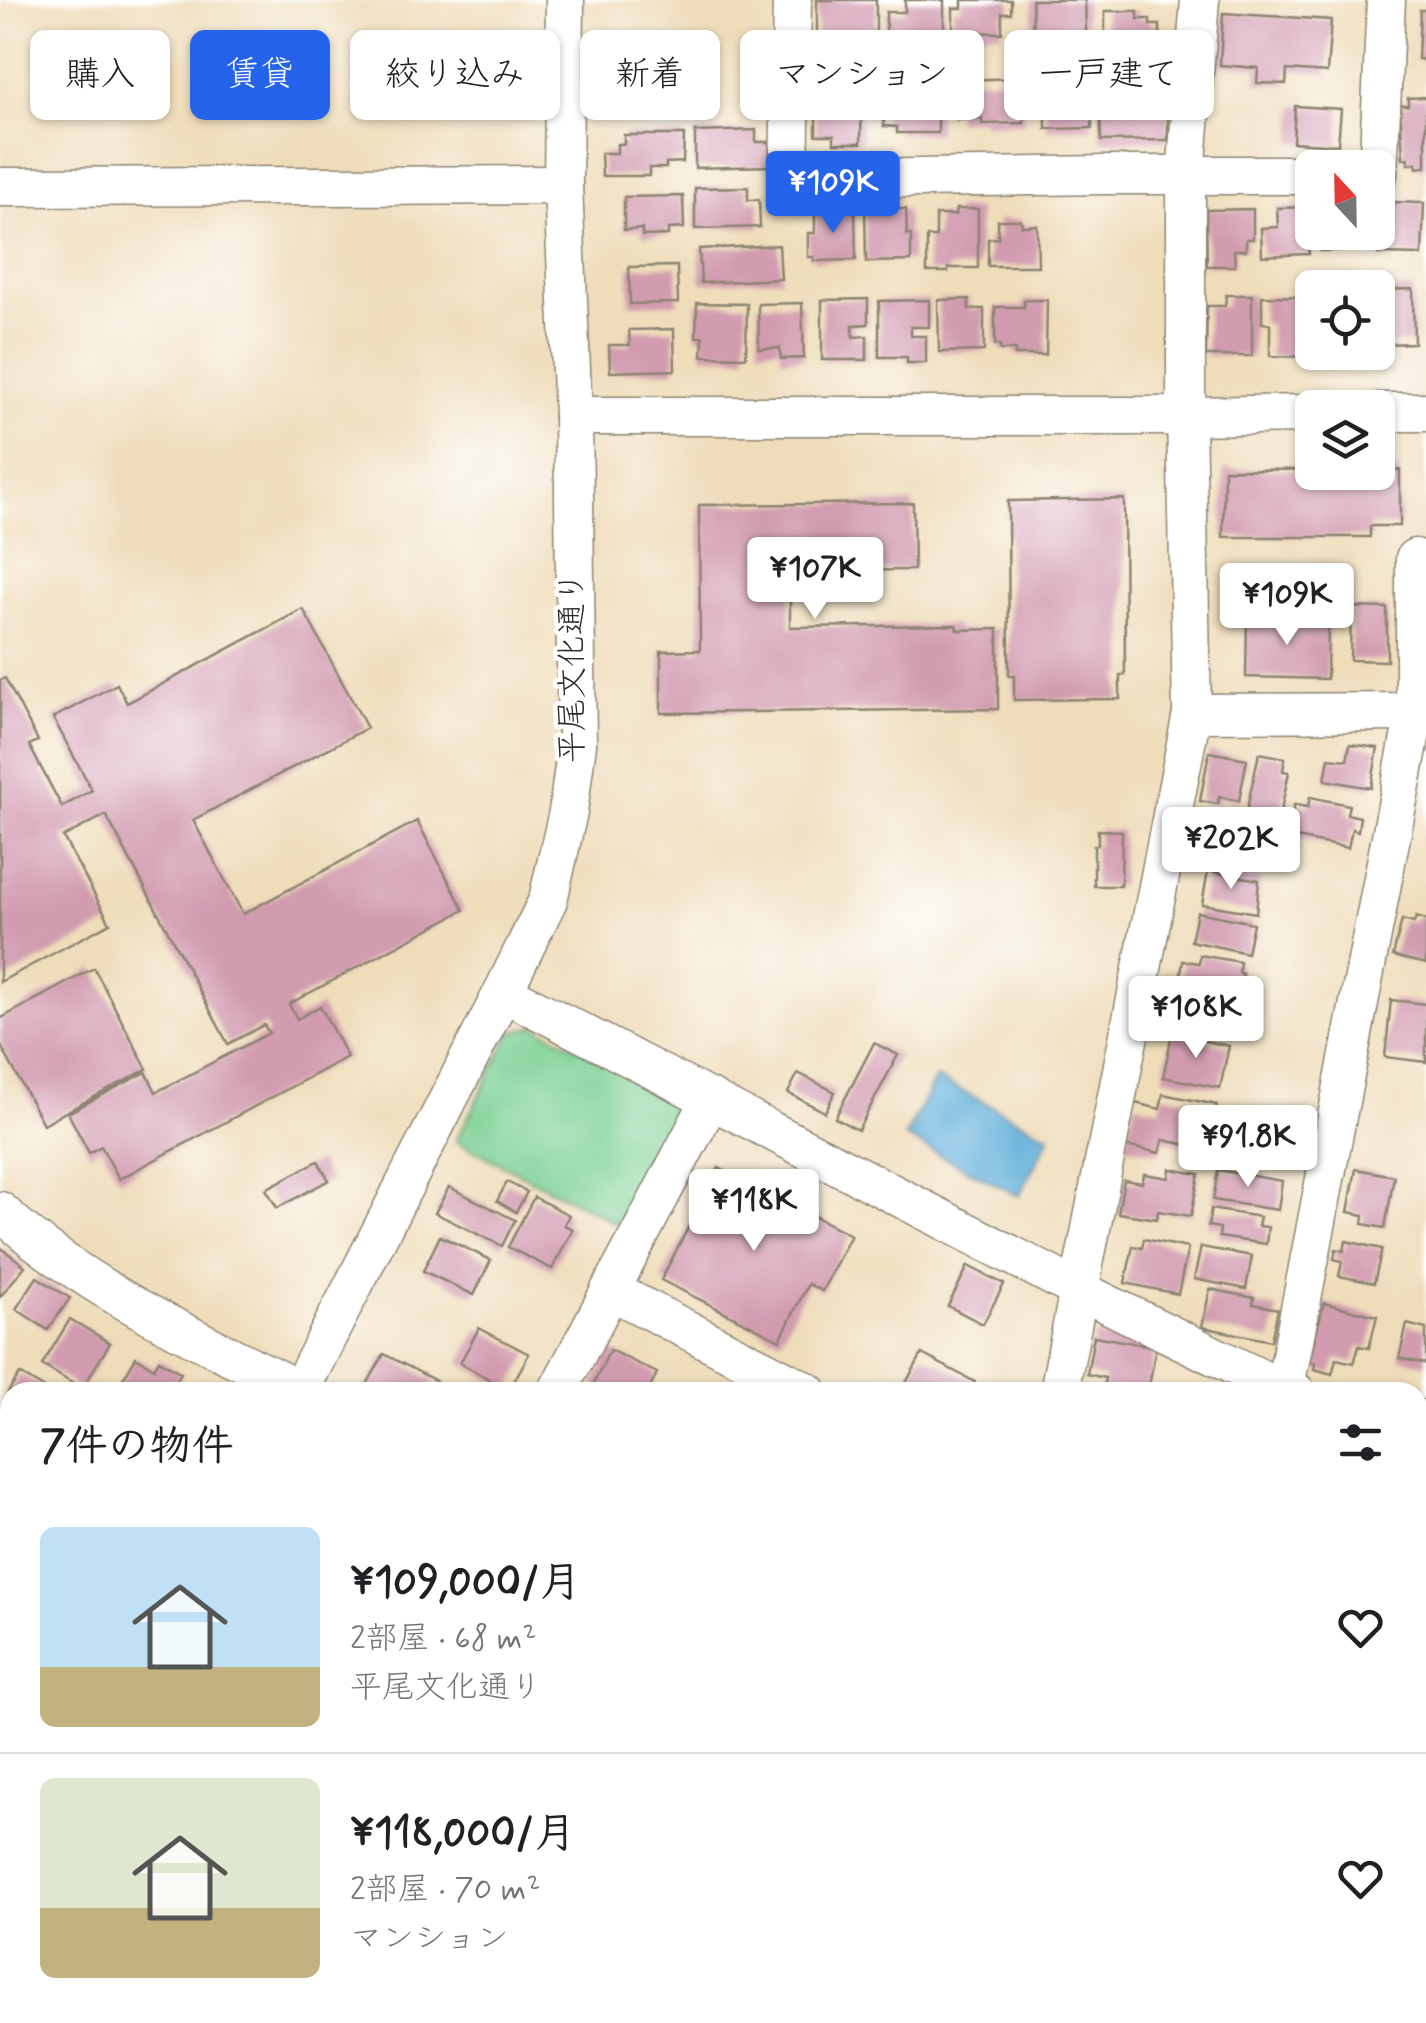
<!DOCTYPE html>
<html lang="ja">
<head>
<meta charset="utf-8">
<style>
	body { margin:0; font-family:Mynerve,"Klee One",sans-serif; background:#f6f6f6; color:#202124; height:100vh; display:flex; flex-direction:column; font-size:38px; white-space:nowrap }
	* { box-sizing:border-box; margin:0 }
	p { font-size:32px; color:#757577 }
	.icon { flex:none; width:55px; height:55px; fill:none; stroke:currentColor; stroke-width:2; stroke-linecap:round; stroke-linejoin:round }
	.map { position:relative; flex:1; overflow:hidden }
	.panel { position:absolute; left:0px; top:1382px; width:1428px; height:642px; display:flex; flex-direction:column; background:#fff; border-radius:30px 30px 0 0; box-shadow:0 2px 8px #0004 }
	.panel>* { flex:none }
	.banner { position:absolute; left:30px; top:30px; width:1368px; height:90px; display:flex; gap:20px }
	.needle { width:65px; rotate:338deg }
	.buttons { position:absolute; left:1295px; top:150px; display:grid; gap:20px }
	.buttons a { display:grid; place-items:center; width:100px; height:100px; border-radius:15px; background:#fff; box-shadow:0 2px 8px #0004; font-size:50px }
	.price { position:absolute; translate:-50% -85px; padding:0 22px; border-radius:10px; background:#fff; color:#222; font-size:32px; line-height:65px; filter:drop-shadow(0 2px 5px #0008) }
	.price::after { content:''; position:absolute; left:50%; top:60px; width:30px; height:22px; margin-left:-15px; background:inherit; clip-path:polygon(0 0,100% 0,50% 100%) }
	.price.on { background:#2563eb; color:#fff }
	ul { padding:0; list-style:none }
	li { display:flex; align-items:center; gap:30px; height:250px; padding:0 40px }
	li+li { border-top:2px solid #e0e0e0 }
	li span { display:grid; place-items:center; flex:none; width:280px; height:200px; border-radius:15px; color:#555 }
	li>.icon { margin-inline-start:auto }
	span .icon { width:120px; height:120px; fill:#fffc; stroke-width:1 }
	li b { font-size:42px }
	h2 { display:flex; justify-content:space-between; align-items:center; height:120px; padding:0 40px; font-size:42px }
	.pill { padding:0 35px; border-radius:15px; background:#fff; box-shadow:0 2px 8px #0004; font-size:35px; line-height:90px }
	.pill.on { background:#2563eb; color:#fff }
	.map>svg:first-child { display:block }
	.green { fill:#7bd093; stroke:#537e5f; stroke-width:2.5 }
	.water { fill:#5faed9; stroke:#456c82; stroke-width:2.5 }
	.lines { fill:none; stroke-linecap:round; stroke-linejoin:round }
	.river { stroke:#5faed9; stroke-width:62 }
	.building { fill:#d29bb0 }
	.street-casing { stroke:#8d8472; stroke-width:41 }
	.secondary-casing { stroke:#8d8472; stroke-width:56 }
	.street { stroke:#fff; stroke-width:38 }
	.secondary { stroke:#fbe5cf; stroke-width:52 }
	.labels { text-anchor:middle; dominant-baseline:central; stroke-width:9; stroke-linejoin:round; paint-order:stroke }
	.street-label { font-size:32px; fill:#2b2b2b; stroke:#fff }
</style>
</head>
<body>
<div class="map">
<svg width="1426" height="2023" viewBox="0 0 1426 2023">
	<rect width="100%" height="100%" fill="#fff"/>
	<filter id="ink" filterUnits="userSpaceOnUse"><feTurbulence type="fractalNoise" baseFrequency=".01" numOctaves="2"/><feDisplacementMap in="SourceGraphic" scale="20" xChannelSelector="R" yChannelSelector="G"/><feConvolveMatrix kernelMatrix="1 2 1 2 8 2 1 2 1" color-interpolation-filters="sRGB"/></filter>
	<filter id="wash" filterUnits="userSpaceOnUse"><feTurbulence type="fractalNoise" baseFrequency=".0048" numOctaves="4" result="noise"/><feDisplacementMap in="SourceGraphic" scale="40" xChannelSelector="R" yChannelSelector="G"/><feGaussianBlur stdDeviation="2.25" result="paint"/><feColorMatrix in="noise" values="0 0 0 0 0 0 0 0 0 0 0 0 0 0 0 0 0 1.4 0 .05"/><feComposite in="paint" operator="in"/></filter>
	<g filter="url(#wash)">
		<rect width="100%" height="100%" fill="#efddba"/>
		<path class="green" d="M535,1026L672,1095L684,1122L626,1228L456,1141L511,1033Z"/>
		<g class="water">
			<path d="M936,1078L1050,1136L1019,1196L905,1137Z"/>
			<path d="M592,2015H957L973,2023H607Z"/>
		</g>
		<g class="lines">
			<g class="river">
				<path d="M0,1816L10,1817"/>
				<path d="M443,2015L459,2023"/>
			</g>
		</g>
		<g id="blocks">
			<g class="building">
				<path d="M817,0H876V42L817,41Z"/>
				<path d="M905,0H944V46L886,47V12H905Z"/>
				<path d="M962,0H1011V13H1002V33L953,32V8H962Z"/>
				<path d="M1032,0H1085L1086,32L1033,34Z"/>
				<path d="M1420,10H1426V60L1418,59Z"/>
				<path d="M1105,11H1138V19H1150V25H1160V76H1130V66H1105Z"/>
				<path d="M1223,13L1331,20L1327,73L1287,70L1286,84L1257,83L1258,68L1220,65Z"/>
				<path d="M1085,77V86H1092V128L1046,129V106L1036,107V88H1058V78Z"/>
				<path d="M1023,78L1024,123L982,124V119L957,120L956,80Z"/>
				<path d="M884,79L938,80V133H897V127L884,126Z"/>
				<path d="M846,83H862L861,143H834V135H816V100H824V88L846,89Z"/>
				<path d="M1100,92H1148L1149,97H1159L1160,112H1168V140L1101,141Z"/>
				<path d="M1426,97V167L1417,168L1416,163L1408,164V158L1403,159L1400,105H1408V98Z"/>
				<path d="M1295,106L1341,109L1338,145L1293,142Z"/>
				<path d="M756,130V142H769L770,166L695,168V132Z"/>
				<path d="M624,135H684L683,162L666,163V168H649V176H602L601,153H617V144H624Z"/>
				<path d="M748,187V200H759L760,227L695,229V188Z"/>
				<path d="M683,196L684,228L668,229V235L642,236V229L624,230V197Z"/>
				<path d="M1394,202L1424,203L1422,255L1378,254L1379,231H1393Z"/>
				<path d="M1307,207L1309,254L1262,256L1261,228L1278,227L1277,208Z"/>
				<path d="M865,209H906L907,235H911V261L866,262Z"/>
				<path d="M956,209H978V268H948V272H927V237H936V215H955Z"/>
				<path d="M1253,209V239H1246V250H1234L1235,266H1207L1206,210Z"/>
				<path d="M855,210L856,260L814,261V257H808V233H815V211Z"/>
				<path d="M998,220H1021L1022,226L1037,225L1038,266H988V239L998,238Z"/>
				<path d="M1320,232H1369V250L1320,251Z"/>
				<path d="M779,245L781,279L701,283L699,249Z"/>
				<path d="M677,266L678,303L630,304L629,267Z"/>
				<path d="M1413,289L1414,343L1384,344L1383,329H1378V290Z"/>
				<path d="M1226,295H1252V356H1206L1207,306H1225Z"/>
				<path d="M1262,296L1312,297V357L1270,356V324L1262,323Z"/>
				<path d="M868,299V324L853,325V337L867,336V360H822V300Z"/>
				<path d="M969,299V309H984V351L939,352L938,300Z"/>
				<path d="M929,300V327H911V336H926V363H907V357H879V301Z"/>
				<path d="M1024,300H1047L1046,355H1015V350H1000V345H995V307H1024Z"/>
				<path d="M697,303L747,304L746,357L702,356L703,337H696Z"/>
				<path d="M802,303L804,358L781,359L780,348L759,349L758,304Z"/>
				<path d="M674,329L675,370L610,372L609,345H630L629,330Z"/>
				<path d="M1224,469L1312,470V472H1378V470H1400V526H1370V537H1223Z"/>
				<path d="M1124,499L1125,675H1120V699L1014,700V676H1009L1008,501Z"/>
				<path d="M913,503L914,570L790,571V627L956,625L957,630L998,629V709L661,713V651L700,650L699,505Z"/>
				<path d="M1351,607L1387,608V661L1350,660Z"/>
				<path d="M303,609L367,728L193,820L243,914L417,821L464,910L289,1004L297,1019L320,1006L347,1057L119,1179L101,1146L89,1153L68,1113L146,1072L156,1092L269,1033L264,1025L228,1044L106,815L63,837L110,923L0,982V680L5,678L38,741L29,745L62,807L92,790L53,718L117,684L127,703Z"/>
				<path d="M1247,617L1328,619L1327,679L1246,677Z"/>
				<path d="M1350,744L1378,748L1371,788L1325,780L1329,758L1347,760Z"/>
				<path d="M1209,752L1247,759L1239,801L1219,797L1218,804L1200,801Z"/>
				<path d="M1259,753L1285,758L1283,771L1289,772L1279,820L1246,813Z"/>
				<path d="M1310,797L1349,805L1347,814L1360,817L1358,831L1352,829L1348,848L1291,837L1294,820H1291L1294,805L1308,807Z"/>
				<path d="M1216,826L1263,836L1257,868L1209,859Z"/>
				<path d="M1098,830L1122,831L1121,886H1094V845H1098Z"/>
				<path d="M1208,871L1259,880L1256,913L1202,904Z"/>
				<path d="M1197,912L1253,923L1247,953L1191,941Z"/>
				<path d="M1416,917L1426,920V964L1393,956L1402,920L1414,923Z"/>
				<path d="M1200,955L1240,962L1239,973L1243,974L1239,991L1180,981L1183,961L1199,963Z"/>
				<path d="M94,968L147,1069L43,1124L0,1044V1019Z"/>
				<path d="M1188,994L1233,1001L1229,1030L1184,1023Z"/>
				<path d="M1391,1000L1426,1004V1062L1385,1057Z"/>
				<path d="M1172,1034L1229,1046L1220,1088L1163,1077Z"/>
				<path d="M874,1043L898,1055L858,1130L835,1118Z"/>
				<path d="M798,1073L835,1092L825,1112L788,1093Z"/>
				<path d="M1163,1094L1217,1105L1208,1149L1163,1140L1160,1153L1125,1146L1135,1103L1160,1109Z"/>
				<path d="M1237,1110L1308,1124L1305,1140L1291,1137L1287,1164L1229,1153Z"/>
				<path d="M318,1161L329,1180L277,1208L266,1189Z"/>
				<path d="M719,1168L851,1235L822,1291L808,1284L780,1340L661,1280Z"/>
				<path d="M1170,1169L1199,1174L1191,1216L1158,1211L1157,1219L1118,1213L1124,1180L1142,1183L1144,1174L1169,1178Z"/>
				<path d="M1356,1169L1394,1176L1385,1228L1363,1224L1364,1215L1348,1212Z"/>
				<path d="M1218,1170L1282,1181L1278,1210L1213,1200Z"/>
				<path d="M507,1182L527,1192L516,1212L497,1201Z"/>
				<path d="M449,1187L515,1220L502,1246L435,1213Z"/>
				<path d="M534,1197L569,1215L564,1225L573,1229L552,1269L508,1247Z"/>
				<path d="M1211,1209L1260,1217L1258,1226L1268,1227L1266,1244L1219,1237L1220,1228L1208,1226Z"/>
				<path d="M440,1236L491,1260L474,1295L423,1271Z"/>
				<path d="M1144,1239L1188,1248L1178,1294L1125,1283L1133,1246L1142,1248Z"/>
				<path d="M1346,1241L1382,1249L1374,1283L1339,1276L1342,1261L1334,1259L1336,1249L1344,1251Z"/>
				<path d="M0,1247L25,1266L0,1297Z"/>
				<path d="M1201,1247L1252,1256L1246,1289L1194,1279Z"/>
				<path d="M968,1266L1004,1284L983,1324L948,1306Z"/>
				<path d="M37,1277L70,1298L48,1330L16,1309Z"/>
				<path d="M1210,1289L1254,1298L1253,1304L1278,1309L1271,1341L1202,1327Z"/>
				<path d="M1324,1303L1377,1316L1369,1348L1359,1346L1354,1363L1336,1359L1332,1374L1314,1369L1315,1363L1309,1361Z"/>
				<path d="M70,1319L110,1343L82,1389L42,1365Z"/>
				<path d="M1407,1324L1426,1329V1364L1399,1358Z"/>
				<path d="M479,1328L529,1354L509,1390L460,1363Z"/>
				<path d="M1094,1336L1156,1347L1148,1392H1131L1103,1388L1105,1378L1087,1374Z"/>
				<path d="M610,1350L657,1373L648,1392H609L593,1385Z"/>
				<path d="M384,1354L436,1381L429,1392H373L365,1388Z"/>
				<path d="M922,1354L975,1382L970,1392H911L903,1388Z"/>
				<path d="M136,1357L154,1368L159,1360L181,1373L169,1392H115Z"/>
				<path d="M20,1374L50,1392H8Z"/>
				<path d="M10,1405V1452L0,1445V1435L2,1431L0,1430V1420Z"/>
				<path d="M1418,1440L1426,1442V1484L1418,1482Z"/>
				<path d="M1418,1506L1426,1508V1545L1418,1543Z"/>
				<path d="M1418,1565L1426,1567V1591L1418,1590Z"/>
				<path d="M1418,1624L1426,1626V1671L1418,1669Z"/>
				<path d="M0,1911L10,1914V1987L0,1983Z"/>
				<path d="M12,2015H26L47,2023H10Z"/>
				<path d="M197,2015H272L287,2023H192Z"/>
				<path d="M1159,2015H1184L1197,2017L1195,2023H1158Z"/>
				<path d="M1311,2015H1360L1359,2023H1344L1310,2017Z"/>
			</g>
		</g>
	</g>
	<g filter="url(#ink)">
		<use href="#blocks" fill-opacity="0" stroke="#8d8472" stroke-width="2.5"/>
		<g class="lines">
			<g class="street-casing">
				<g id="street">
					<path d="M792,0L789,180L1105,175H1312"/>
					<path d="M1378,175L1386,0"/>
					<path d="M0,187L563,185"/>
					<path d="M1378,412H1426"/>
					<path d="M573,416H1186L1312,414"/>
					<path d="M1192,713L1426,712"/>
					<path d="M503,992L1079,1290L1284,1390L1296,1392"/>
					<path d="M0,1211C88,1292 198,1339 303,1392"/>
					<path d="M610,1290L808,1392"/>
					<path d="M299,1392L503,992L548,900L568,812L577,744L573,416L563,185L565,0"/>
					<path d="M557,1392L711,1099"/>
					<path d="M1059,1392L1192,713L1186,416V175L1200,0"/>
					<path d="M1284,1392L1415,712V558"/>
					<path d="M1418,1419L1426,1420"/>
					<path d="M0,1779L10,1776"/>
					<path d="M0,1854L10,1861"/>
					<path d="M337,2015L352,2023"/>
					<path d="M127,2023L130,2015"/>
					<path d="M1118,2023L1122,2015"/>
				</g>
			</g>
			<g class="secondary-casing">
				<g id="secondary">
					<path d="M0,1492L10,1498"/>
					<path d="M1418,1928L1426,1884"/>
					<path d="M1018,2015L1034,2023"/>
					<path d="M1399,2023L1401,2015"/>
				</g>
			</g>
			<use href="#street" class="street"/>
			<use href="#secondary" class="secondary"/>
		</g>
	</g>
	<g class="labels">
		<g class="street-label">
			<text transform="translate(573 667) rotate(-90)">平尾文化通り</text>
		</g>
	</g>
</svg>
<div class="buttons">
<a><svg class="needle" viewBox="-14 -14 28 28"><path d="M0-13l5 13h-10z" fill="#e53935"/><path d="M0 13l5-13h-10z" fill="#757577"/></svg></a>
<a><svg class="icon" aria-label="locate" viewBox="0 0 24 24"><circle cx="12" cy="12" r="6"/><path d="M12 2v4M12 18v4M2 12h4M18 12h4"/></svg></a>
<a><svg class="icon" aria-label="layers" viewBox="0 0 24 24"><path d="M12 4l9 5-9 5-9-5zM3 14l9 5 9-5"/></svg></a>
</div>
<b class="price on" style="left:833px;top:236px">¥109K</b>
<b class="price" style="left:815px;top:622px">¥107K</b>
<b class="price" style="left:1287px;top:648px">¥109K</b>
<b class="price" style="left:1231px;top:892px">¥202K</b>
<b class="price" style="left:1196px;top:1061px">¥108K</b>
<b class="price" style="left:1248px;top:1190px">¥91.8K</b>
<b class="price" style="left:754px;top:1254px">¥118K</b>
<div class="banner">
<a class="pill">購入</a>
<a class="pill on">賃貸</a>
<a class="pill">絞り込み</a>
<a class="pill">新着</a>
<a class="pill">マンション</a>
<a class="pill">一戸建て</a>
</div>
<section class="panel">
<h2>7件の物件<svg class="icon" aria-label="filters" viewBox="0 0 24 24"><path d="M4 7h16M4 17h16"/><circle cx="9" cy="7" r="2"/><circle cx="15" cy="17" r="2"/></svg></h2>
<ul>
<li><span style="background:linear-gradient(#bfe0f5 70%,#c2b280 0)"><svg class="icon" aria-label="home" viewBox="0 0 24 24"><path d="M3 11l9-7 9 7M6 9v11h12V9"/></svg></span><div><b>¥109,000/月</b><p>2部屋 · 68 m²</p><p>平尾文化通り</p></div><svg class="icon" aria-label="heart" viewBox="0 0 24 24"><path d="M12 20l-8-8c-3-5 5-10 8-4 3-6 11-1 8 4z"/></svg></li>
<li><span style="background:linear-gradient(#dfe7d0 65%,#c2b280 0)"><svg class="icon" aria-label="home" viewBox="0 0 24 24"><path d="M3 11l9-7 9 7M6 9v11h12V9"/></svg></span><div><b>¥118,000/月</b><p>2部屋 · 70 m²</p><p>マンション</p></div><svg class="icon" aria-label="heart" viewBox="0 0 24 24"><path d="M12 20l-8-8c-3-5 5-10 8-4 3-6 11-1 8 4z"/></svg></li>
</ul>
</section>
</div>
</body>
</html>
